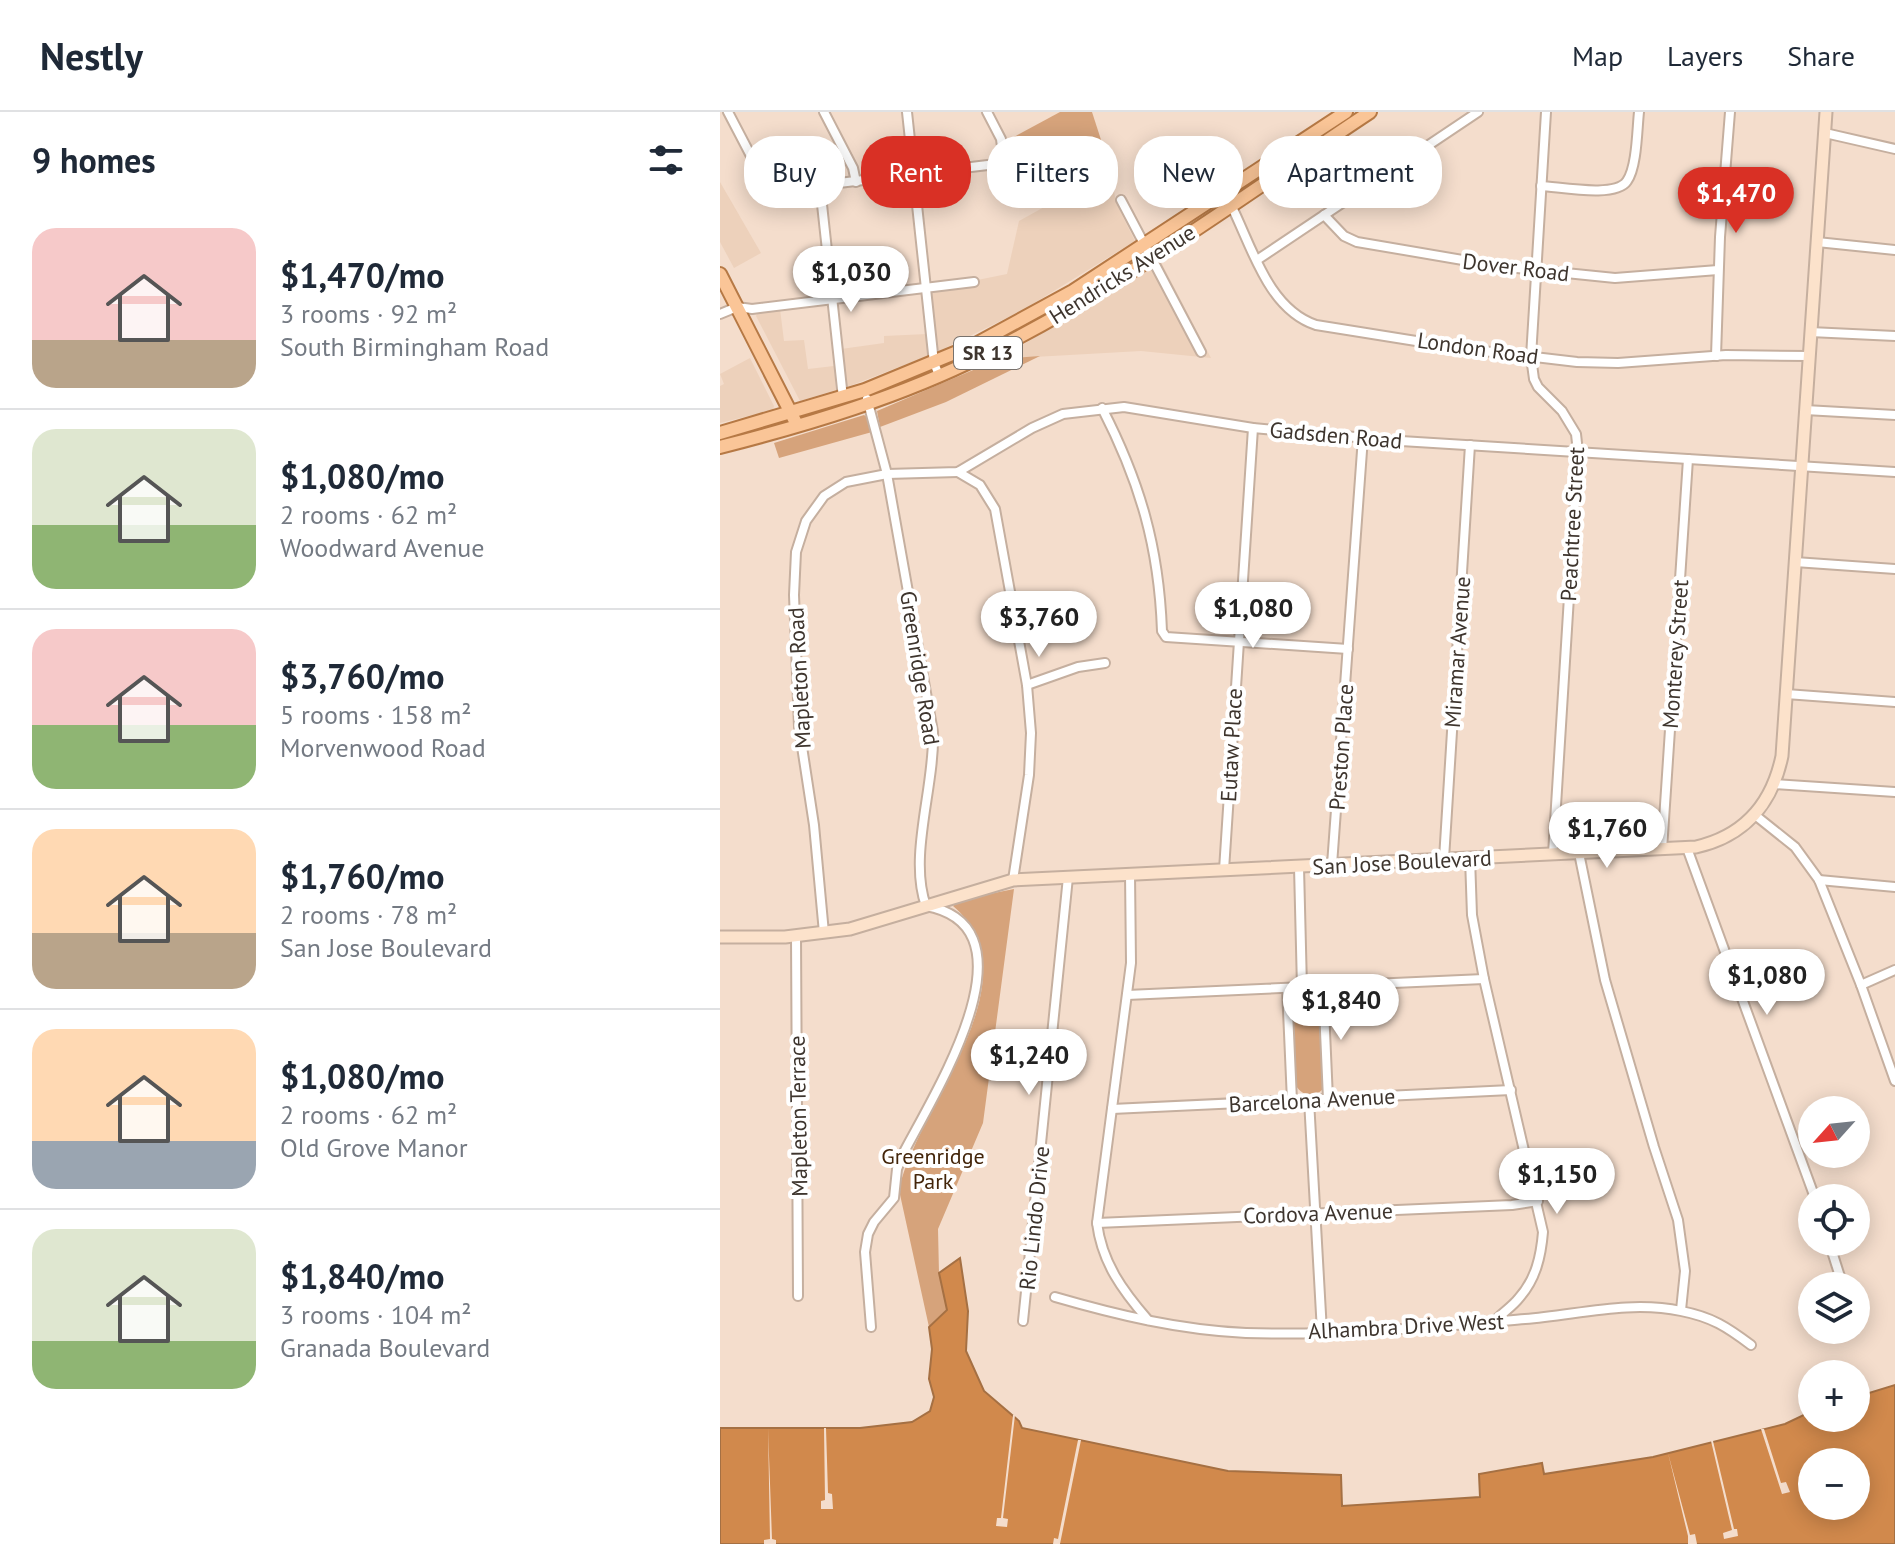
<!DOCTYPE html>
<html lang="en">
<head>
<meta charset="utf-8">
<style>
	body { margin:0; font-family:"PT Sans",sans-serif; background:#f2f2f3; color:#1f2937; height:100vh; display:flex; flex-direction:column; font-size:30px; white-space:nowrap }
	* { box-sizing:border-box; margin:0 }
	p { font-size:26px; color:#747a83 }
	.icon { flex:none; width:44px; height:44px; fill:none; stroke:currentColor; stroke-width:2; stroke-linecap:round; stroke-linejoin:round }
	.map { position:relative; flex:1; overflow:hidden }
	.drawer { display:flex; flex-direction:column; background:#fff; width:720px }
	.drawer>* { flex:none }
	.top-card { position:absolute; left:24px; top:24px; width:760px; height:72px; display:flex; gap:16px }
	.needle { width:52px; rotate:243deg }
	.buttons { position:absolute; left:1078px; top:984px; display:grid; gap:16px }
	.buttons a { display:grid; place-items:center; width:72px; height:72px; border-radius:50%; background:#fff; box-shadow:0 4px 20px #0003; font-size:40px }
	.price { position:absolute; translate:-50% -68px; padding:0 18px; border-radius:28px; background:#fff; color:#222; font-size:26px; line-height:52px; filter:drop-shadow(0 2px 4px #0008) }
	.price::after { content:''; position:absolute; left:50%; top:48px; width:24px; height:18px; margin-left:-12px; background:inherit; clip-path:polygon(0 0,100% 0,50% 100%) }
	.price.selected { background:#d93025; color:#fff }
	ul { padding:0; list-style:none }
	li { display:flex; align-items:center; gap:24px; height:200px; padding:0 32px }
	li+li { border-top:2px solid #e0e1e3 }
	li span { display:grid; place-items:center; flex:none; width:224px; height:160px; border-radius:24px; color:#555 }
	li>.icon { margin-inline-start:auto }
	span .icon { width:96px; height:96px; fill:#fffc; stroke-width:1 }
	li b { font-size:34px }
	h2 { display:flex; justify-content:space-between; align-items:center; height:96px; padding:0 32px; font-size:34px }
	.pill { padding:0 28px; border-radius:32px; background:#fff; box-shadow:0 4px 20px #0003; font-size:28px; line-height:72px }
	.pill.selected { background:#d93025; color:#fff }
	header { display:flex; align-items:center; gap:48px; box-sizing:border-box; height:112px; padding:0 40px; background:#fff; border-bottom:2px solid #e0e1e3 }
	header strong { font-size:38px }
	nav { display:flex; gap:44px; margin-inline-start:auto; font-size:28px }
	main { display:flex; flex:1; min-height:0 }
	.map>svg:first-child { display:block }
	.built { fill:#edd1bb }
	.green { fill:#d6a37b }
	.water { fill:#d1894c; stroke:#a57043; stroke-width:2; fill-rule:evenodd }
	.pier { fill:#f4ddcc }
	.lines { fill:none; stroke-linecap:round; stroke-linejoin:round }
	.street-casing { stroke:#c5af9f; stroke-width:12 }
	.secondary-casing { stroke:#c5af9f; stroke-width:15 }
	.primary-casing { stroke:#b67945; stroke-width:16 }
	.street { stroke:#fff; stroke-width:8 }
	.secondary { stroke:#fce2cb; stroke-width:11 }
	.primary { stroke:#fac597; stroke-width:12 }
	.labels { text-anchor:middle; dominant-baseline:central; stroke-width:8; stroke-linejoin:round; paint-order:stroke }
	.shield { fill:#fff; stroke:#78726d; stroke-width:2 }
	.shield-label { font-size:20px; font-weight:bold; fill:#3e352e }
	.street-label { font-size:22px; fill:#3e352e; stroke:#fff }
	.park-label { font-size:22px; fill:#43250a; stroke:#fff }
</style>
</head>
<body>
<header>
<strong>Nestly</strong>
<nav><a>Map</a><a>Layers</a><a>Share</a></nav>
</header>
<main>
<section class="drawer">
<h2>9 homes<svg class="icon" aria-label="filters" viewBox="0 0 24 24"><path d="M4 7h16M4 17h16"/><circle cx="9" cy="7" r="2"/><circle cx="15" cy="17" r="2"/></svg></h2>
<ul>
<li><span style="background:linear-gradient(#f6c9c9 70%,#b9a48a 0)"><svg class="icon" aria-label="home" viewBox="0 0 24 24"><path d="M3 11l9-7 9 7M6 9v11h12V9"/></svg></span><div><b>$1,470/mo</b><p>3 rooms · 92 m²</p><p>South Birmingham Road</p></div></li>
<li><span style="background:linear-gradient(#dfe7d0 60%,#8fb573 0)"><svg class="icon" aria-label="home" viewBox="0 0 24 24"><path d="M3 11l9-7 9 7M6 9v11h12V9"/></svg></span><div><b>$1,080/mo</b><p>2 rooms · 62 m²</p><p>Woodward Avenue</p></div></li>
<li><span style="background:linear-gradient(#f6c9c9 60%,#8fb573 0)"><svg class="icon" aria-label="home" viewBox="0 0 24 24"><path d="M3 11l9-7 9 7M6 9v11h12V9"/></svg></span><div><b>$3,760/mo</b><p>5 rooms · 158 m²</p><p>Morvenwood Road</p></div></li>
<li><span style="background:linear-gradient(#ffd9b3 65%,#b9a48a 0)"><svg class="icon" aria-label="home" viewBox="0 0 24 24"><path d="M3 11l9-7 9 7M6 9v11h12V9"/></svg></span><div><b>$1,760/mo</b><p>2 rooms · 78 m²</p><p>San Jose Boulevard</p></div></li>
<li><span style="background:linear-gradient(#ffd9b3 70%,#9aa5b1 0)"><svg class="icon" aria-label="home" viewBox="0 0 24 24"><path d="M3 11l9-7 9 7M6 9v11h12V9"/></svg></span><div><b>$1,080/mo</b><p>2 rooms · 62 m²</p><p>Old Grove Manor</p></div></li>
<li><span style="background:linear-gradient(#dfe7d0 70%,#8fb573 0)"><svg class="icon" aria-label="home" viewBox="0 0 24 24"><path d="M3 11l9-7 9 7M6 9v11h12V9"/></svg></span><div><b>$1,840/mo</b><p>3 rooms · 104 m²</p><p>Granada Boulevard</p></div></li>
</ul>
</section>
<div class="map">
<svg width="1175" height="1432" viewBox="0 0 1175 1432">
	<rect width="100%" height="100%" fill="#f4ddcc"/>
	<g class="built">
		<path d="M0,70L41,141L14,156L0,130Z"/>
		<path d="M394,79L396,91L415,129L303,198L219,239L215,229L208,178L287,162L299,109L344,84Z"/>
		<path d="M441,150L491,246L421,239L279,247Z"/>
		<path d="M60,197L64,229L84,228L88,257L114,254L116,278L80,289L36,204L38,200Z"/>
		<path d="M207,222L208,244L127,275L124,267L121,237L164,231V224Z"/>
		<path d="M30,246L54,294L53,298L0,311V274L4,272L0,262Z"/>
	</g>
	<g class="green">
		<path d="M340,0H372L394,68C340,88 320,75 292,26Z"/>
		<path d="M320,244L226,290L160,315L157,299L279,247Z"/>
		<path d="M144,303L147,305L152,320L59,346L54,331Z"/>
		<path d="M294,777L263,1011L218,1117L219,1161L227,1198L209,1215L179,1078C195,997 319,867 233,794L239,788Z"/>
		<path d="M586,879L593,880L599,886L603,977C592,988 580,983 574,970L572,890L578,882Z"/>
	</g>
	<path class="water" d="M240,1146L248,1199L246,1239L264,1279L299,1309L302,1316L508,1359L621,1363L622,1394L760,1385L759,1362L822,1351L824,1362L933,1345L1065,1312L1092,1299V1306H1136V1285L1175,1273V1432H0V1316H140L192,1310L210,1299L214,1285L209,1267L212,1237L209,1215L227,1198L219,1161ZM1092,1350H1136V1394H1092Z"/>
	<g class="pier">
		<path d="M293,1303H295L283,1406L288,1407L287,1415L276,1414L277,1406H281Z"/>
		<path d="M48,1316L52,1427L56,1428V1432H44V1428L50,1427Z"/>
		<path d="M104,1316H106L108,1381L112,1382L113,1397H101V1389L105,1388Z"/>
		<path d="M1041,1317H1044L1061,1371L1066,1370L1070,1380L1062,1382Z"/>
		<path d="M358,1328H361L340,1432H333L334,1426L338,1427Z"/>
		<path d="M991,1329H993L1014,1417H1017L1018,1424L1004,1427L1003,1421L1012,1418Z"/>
		<path d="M948,1341L970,1423L975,1422L977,1432H968V1424Z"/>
	</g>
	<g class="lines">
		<g class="street-casing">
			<g id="street">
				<path d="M8,0L43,67L49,74L61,78L276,52L283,43L281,27L267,0"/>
				<path d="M104,0L133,56L136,70"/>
				<path d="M187,0L214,251L219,263"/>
				<path d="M826,0L811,245L814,267L818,275L842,299L856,322L858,340L833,742"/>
				<path d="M1105,21L1175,37"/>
				<path d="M100,74L123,286"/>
				<path d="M821,74C841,75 896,86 907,69C917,55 917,18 919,0"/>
				<path d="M502,81L511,93C532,135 548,197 596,213L746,237L857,250L898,251L1006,243L1089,244"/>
				<path d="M401,88L481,240"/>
				<path d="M604,103L624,124L637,130L778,154L895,166L998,158"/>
				<path d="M1097,130L1175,138"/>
				<path d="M537,148L758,0"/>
				<path d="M0,202L17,195L32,197L254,170"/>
				<path d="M1090,220L1175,224"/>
				<path d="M996,244L1000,125L1010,0"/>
				<path d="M147,287L167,362L213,620C215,674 188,744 206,794C322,815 211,987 183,1042L177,1057L174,1086L154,1110L148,1122L145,1140L151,1215"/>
				<path d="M382,296C420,370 439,435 442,519L446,525L628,537"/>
				<path d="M1085,298L1175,303"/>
				<path d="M238,360L260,373L275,397L307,573L311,621L309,663L293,768"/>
				<path d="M1075,450L1175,457"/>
				<path d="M307,573L358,555L385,551"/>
				<path d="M1066,582L1175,590"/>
				<path d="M1054,672L1175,680"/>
				<path d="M1035,703L1075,735L1099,768L1141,873L1175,969"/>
				<path d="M967,736L1095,1086"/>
				<path d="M942,738L968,347"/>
				<path d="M859,741L885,868L934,1035L958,1108L965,1159L961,1198"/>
				<path d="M750,746L752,803L764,867L823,1120C821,1144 816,1167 799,1186C792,1195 783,1200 776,1208"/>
				<path d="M724,747L750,333"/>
				<path d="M612,753L643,325"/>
				<path d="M579,755L582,876"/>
				<path d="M504,758L533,316"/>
				<path d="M410,762L411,851L377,1111C382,1151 403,1179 428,1208"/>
				<path d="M1099,768L1175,775"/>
				<path d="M104,821L94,713L79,615L74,483L76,440L86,409L104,384L126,370L167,362L238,360L312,316L343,302L404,295L533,316L681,329L1175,360"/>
				<path d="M76,824L78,1184"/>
				<path d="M1141,873L1175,858"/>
				<path d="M603,874L608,987"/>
				<path d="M567,876L572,989"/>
				<path d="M407,883L764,867"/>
				<path d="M589,988L602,1220"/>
				<path d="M392,997L791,978"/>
				<path d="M377,1111L792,1093L818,1089"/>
				<path d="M1109,1130L1123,1174"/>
				<path d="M335,1185C397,1203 460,1218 526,1221C618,1224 712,1215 805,1207C857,1203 909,1188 961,1199C992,1205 1007,1215 1031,1233"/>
				<path d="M303,1209L348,765"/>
			</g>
		</g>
		<g class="secondary-casing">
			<path id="secondary" d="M0,825H65L130,817L293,768L976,735C1024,724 1052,692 1062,644L1106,0"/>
		</g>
		<g class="primary-casing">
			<g id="primary">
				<path d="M0,162L75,309"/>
				<path d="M0,321L145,278L254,233L353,179L626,0"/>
				<path d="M0,335C90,312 180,285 264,243C400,176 523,84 650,0"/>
			</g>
		</g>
		<use href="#street" class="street"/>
		<use href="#secondary" class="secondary"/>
		<use href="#primary" class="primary"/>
	</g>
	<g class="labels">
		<rect class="shield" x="234" y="225" width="68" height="32" rx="6"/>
		<g class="shield-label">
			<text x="268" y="241">SR 13</text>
		</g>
		<g class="street-label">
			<text transform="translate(796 155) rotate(7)">Dover Road</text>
			<text transform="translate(402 162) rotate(-32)">Hendricks Avenue</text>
			<text transform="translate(758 236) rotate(8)">London Road</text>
			<text transform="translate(616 323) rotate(5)">Gadsden Road</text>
			<text transform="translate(852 412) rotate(-87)">Peachtree Street</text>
			<text transform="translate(737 540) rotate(-86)">Miramar Avenue</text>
			<text transform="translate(955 542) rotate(-86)">Monterey Street</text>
			<text transform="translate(200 556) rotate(81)">Greenridge Road</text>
			<text transform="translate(79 566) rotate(-93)">Mapleton Road</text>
			<text transform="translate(511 633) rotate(-87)">Eutaw Place</text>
			<text transform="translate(621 635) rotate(-86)">Preston Place</text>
			<text transform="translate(682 750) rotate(-3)">San Jose Boulevard</text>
			<text transform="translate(592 988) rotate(-3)">Barcelona Avenue</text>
			<text transform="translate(78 1004) rotate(-91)">Mapleton Terrace</text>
			<text transform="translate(598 1101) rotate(-2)">Cordova Avenue</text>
			<text transform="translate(314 1106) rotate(-84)">Rio Lindo Drive</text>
			<text transform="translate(686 1214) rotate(-3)">Alhambra Drive West</text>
		</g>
		<g class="park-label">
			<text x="213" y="1044">Greenridge<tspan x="213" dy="25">Park</tspan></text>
		</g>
	</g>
</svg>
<div class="buttons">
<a><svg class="needle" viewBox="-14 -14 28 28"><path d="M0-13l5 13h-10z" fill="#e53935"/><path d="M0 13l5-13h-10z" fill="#747a83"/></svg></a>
<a><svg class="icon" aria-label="locate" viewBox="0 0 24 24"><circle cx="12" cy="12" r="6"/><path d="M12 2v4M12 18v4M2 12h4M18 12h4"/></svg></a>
<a><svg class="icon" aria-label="layers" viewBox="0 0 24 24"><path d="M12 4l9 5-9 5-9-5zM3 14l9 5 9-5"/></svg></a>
<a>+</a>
<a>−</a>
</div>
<b class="price selected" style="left:1016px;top:123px">$1,470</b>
<b class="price" style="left:131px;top:202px">$1,030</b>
<b class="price" style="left:533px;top:538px">$1,080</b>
<b class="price" style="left:319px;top:547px">$3,760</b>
<b class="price" style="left:887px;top:758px">$1,760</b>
<b class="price" style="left:1047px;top:905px">$1,080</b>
<b class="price" style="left:621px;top:930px">$1,840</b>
<b class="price" style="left:309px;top:985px">$1,240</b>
<b class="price" style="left:837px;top:1104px">$1,150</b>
<div class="top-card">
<a class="pill">Buy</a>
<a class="pill selected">Rent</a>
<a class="pill">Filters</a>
<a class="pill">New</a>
<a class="pill">Apartment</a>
</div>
</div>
</main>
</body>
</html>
